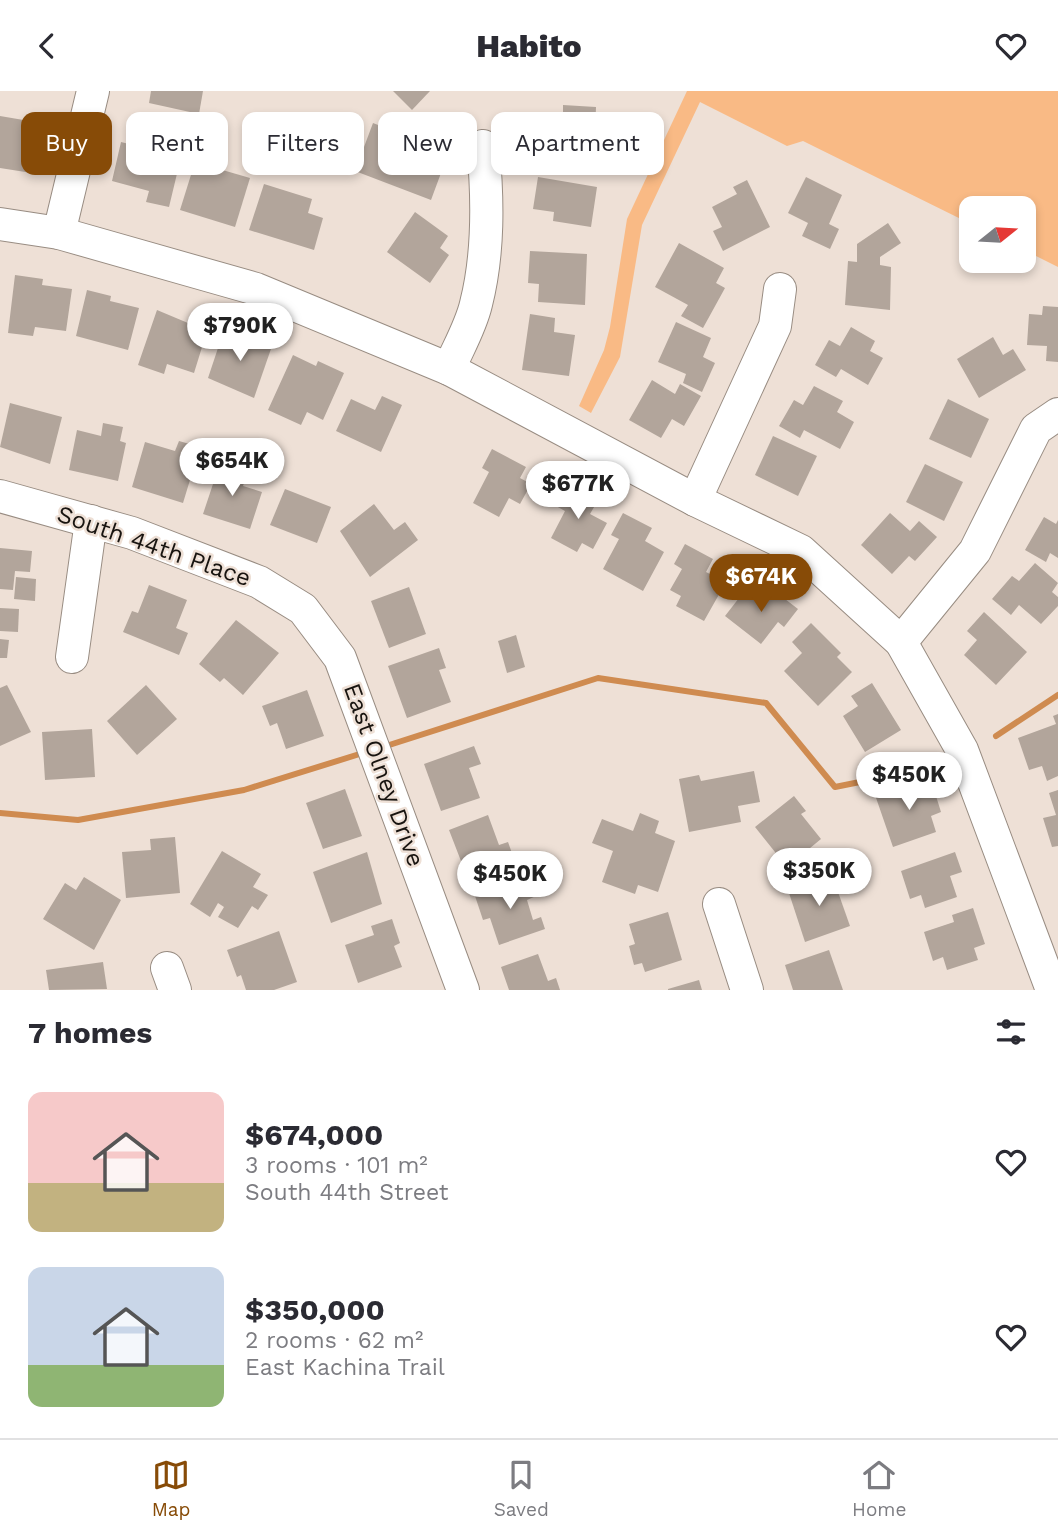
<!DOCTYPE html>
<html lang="en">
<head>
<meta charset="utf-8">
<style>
	body { margin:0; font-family:"Work Sans",sans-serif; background:#f7f7f7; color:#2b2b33; height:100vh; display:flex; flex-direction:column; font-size:26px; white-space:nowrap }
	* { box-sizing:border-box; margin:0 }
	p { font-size:23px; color:#7c7c81 }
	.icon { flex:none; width:38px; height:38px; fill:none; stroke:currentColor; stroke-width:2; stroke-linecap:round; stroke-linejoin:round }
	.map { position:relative; height:899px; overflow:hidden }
	.details { display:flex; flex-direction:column; background:#fff; flex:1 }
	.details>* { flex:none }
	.guide { position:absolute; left:21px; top:21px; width:700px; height:63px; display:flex; gap:14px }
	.needle { width:46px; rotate:72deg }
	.tools { position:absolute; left:959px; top:105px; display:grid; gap:14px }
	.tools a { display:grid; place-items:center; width:77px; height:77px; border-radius:14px; background:#fff; box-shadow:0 4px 10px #0003; font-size:35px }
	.price { position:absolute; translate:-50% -60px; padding:0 16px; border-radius:24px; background:#fff; color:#222; font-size:23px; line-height:46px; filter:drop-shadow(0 2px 4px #0008) }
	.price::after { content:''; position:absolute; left:50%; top:42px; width:21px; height:16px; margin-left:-10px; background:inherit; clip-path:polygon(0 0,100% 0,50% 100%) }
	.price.active { background:#874b07; color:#fff }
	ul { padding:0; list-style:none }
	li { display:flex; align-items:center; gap:21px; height:175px; padding:0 28px }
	li span { display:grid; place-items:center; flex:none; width:196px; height:140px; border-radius:14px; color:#555 }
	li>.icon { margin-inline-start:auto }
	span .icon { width:84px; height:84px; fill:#fffc; stroke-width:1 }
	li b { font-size:30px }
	h2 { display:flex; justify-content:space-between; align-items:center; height:84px; padding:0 28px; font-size:30px }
	.pill { padding:0 24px; border-radius:14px; background:#fff; box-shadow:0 4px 10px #0003; font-size:24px; line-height:63px }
	.pill.active { background:#874b07; color:#fff }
	header { display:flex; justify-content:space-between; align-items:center; height:91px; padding:0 28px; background:#fff; font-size:32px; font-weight:800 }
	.tabs { display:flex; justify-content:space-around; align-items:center; height:98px; border-top:2px solid #e1e1e2; background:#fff; font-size:19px; color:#7c7c81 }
	.tabs a { display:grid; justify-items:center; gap:4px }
	.tabs .active { color:#874b07 }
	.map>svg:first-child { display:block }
	.green { fill:#f9ba85 }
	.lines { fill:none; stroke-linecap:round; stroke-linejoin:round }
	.stream { stroke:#cf8b50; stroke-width:6 }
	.building { fill:#b2a59b }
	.minor-casing { stroke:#988c82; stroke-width:34 }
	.minor { stroke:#fff; stroke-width:32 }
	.labels { text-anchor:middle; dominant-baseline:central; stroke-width:5; stroke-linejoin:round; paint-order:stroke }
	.street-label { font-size:24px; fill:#181410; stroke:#eee0d6 }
</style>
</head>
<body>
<header><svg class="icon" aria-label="back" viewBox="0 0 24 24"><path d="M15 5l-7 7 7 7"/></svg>Habito<svg class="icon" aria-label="heart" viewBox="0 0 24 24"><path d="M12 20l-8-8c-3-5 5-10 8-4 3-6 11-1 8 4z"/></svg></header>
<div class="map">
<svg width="1058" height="899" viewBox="0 0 1058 899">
	<rect width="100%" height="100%" fill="#eee0d6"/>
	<path class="green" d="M687,0H1058V176L1024,159V117H971V133L803,50L787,55L700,11L642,134L620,266L591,322L579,315L604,259L610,236L627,128Z"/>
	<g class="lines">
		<g class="stream">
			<path d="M996,645L1058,604"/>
			<path d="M383,656L598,587L766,612L835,696L939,675"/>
			<path d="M0,722L78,729L244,699L366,661"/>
		</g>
	</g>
	<g class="building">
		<path d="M151,0H203L199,23L149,12Z"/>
		<path d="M393,0H430L412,19Z"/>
		<path d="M563,14L596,16L594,69L542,66L544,30L563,31Z"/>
		<path d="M0,25L47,33L38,83L0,77Z"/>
		<path d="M373,32L419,50L411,71L441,82L431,109L355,80Z"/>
		<path d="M121,51L181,66L169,116L146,111L149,100L112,90Z"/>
		<path d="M195,71L250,87L235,136L180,119Z"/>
		<path d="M538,86L597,96L591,136L553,130L554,121L533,118Z"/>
		<path d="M806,86L842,104L829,133L839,138L830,158L802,145L808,132L788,122Z"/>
		<path d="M747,89L770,136L723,160L713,140L722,136L712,116L737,103L733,96Z"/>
		<path d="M264,93L312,108L308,122L323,127L314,159L249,139Z"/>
		<path d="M415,121L448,145L440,157L449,164L430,192L387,161Z"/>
		<path d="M888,132L901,152L880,166V174L891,176L890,219L845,214L848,170L857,171V153Z"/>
		<path d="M679,152L724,177L716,192L725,197L703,237L681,225L688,214L655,196Z"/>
		<path d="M530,160L587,163L585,214L538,211L539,193L528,192Z"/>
		<path d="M15,184L43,188L42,194L72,198L66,240L35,236L33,245L8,242Z"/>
		<path d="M87,199L111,205L110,210L139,217L128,259L76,245Z"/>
		<path d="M1043,215L1058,216V271L1046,270L1047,255L1027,254L1029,223L1042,224Z"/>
		<path d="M157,219L207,240L194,282L167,273L164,283L138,274Z"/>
		<path d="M530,223L555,227L554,241L575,244L569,285L522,279Z"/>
		<path d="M676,231L711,247L703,266L715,272L702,301L683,292L686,283L658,271Z"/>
		<path d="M851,236L875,250L870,260L883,267L868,294L841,278L836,286L815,274L829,249L840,255Z"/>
		<path d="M224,239L272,255L254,307L208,287Z"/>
		<path d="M993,246L1003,264L1013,258L1026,279L979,307L957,268Z"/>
		<path d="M293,264L316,275L318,270L344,282L323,329L307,321L301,334L268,319Z"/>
		<path d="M652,289L675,303L680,293L701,305L684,335L672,328L661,347L629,329Z"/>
		<path d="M814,295L843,310L837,321L854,331L840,358L804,339L800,347L779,335L794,309L803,314Z"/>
		<path d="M382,305L402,314L381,361L336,340L351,308L375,319Z"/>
		<path d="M948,308L989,328L971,367L929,348Z"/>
		<path d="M10,312L62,326L50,373L0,356Z"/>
		<path d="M103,332L123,336L120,350L126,352L118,390L69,379L77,339L101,345Z"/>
		<path d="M773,345L817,365L798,405L755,384Z"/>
		<path d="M179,350L200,356L183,412L132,396L145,351L175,360Z"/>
		<path d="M492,358L526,376L520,387L531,393L520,413L509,407L499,426L473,412L489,381L482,377Z"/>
		<path d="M220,372L248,381L243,395L262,401L250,438L203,423Z"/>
		<path d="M925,373L963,391L944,430L906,411Z"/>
		<path d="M567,394L597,411L590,423L607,432L593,458L582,452L577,461L551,447L565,420L556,415Z"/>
		<path d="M285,398L331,416L317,452L270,434Z"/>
		<path d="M374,413L394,439L405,431L418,449L370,486L340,440Z"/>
		<path d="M623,422L652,437L645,450L664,461L643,500L603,478L619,448L611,444Z"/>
		<path d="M890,422L910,440L919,430L937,446L915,470L909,465L892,483L861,454Z"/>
		<path d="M1044,426L1056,433L1058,429V467L1050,462L1046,471L1025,459Z"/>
		<path d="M685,453L713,468L706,481L726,491L704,530L676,515L681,505L670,499L682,478L674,473Z"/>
		<path d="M0,457L32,460L30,481L15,480L13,499L0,498Z"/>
		<path d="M1035,472L1058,492L1052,501L1058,506V515L1041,533L1019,514L1011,524L992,508L1012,485L1019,490Z"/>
		<path d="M16,486L36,488L35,510L14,508Z"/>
		<path d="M149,494L187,509L176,537L188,542L179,564L123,541L132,520L138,522Z"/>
		<path d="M409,496L426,543L389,557L371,510Z"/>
		<path d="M746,498L762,511L772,498L798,518L784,536L778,531L761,553L725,525Z"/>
		<path d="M0,517L19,518L18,541L0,540Z"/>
		<path d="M984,521L1027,561L996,594L964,564L977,549L967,540Z"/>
		<path d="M236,529L279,562L243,604L224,587L220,591L199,573Z"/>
		<path d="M811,532L841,562L837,566L852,581L818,615L784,580L802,562L792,551Z"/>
		<path d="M516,544L525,576L507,582L498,550Z"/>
		<path d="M0,548L9,549L7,567H0Z"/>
		<path d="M439,557L446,577L439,579L451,611L407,627L388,575Z"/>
		<path d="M872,592L901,639L865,661L843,625L858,615L851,605Z"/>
		<path d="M7,594L31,641L0,655V597Z"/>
		<path d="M146,594L177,628L137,664L107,630Z"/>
		<path d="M307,599L324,645L286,658L277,632L270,635L262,615Z"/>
		<path d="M1058,623V685L1047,690L1042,675L1029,679L1018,647L1056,633L1053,625Z"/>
		<path d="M92,638L95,686L45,689L42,641Z"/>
		<path d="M474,655L481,673L469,677L480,707L441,720L424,673Z"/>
		<path d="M754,680L760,711L738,715L741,731L689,741L679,688L699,684L701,690Z"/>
		<path d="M931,689L941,721L931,725L936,741L893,756L874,701L890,696L892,703Z"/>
		<path d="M345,698L362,745L323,758L306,712Z"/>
		<path d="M1058,699V755L1052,756L1043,727L1056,724L1049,702Z"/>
		<path d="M794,705L806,720L801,723L821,748L787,776L755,736Z"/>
		<path d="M640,722L659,730L655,742L675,750L658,801L638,794L635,803L602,791L613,760L592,752L602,728L633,740Z"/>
		<path d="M488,724L499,754L508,751L513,765L466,783L449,739Z"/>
		<path d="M175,746L180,802L126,807L122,761L151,759L150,748Z"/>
		<path d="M222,760L261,783L253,796L268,804L258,819L252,815L238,837L218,826L224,816L218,812L210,826L190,813Z"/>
		<path d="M367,761L382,813L331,832L313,781Z"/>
		<path d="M955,761L962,781L950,785L957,806L925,817L921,804L910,808L901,780Z"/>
		<path d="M832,784L850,835L805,851L788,799Z"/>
		<path d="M84,786L121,809L94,859L43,828L65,792L76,799Z"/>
		<path d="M529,786L536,805L527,809L533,829L541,826L545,838L499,854L490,827L483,829L475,805Z"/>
		<path d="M973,817L985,853L974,857L978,869L947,879L943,866L933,870L924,841L954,831L952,824Z"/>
		<path d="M668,821L682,869L645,881L642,872L634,874L629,855L635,853L629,833Z"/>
		<path d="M392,828L400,852L394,855L402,876L358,892L345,854L374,844L371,835Z"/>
		<path d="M279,840L297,891L274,899H246L241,884L237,886L227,859Z"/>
		<path d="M829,859L843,899H793L785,874Z"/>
		<path d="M538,863L548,890L556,887L560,899H509L501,876Z"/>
		<path d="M103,871L107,898L49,899L46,879Z"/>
		<path d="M699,889L702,899H668V898Z"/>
	</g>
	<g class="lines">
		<g class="minor-casing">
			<g id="minor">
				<path d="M0,133L59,142L256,198L449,278L695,409L801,460L901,551L962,659L1052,899"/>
				<path d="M59,142L93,0"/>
				<path d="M449,278C458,257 471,235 476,213C489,162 488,108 483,55"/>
				<path d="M0,405L132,442L259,491L303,518L340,567L463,899"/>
				<path d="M695,409L775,235L780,198"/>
				<path d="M901,551L975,460L1036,338L1058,323"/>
				<path d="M72,566L91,430"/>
				<path d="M719,813L747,899"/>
				<path d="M167,877L175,899"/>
			</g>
		</g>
		<use href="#minor" class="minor"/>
	</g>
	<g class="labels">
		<g class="street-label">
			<text transform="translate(154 455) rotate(19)">South 44th Place</text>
			<text transform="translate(384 684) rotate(70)">East Olney Drive</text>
		</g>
	</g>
</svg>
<div class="tools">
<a><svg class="needle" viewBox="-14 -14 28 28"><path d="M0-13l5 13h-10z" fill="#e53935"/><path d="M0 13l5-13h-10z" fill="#7c7c81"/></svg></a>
</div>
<b class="price" style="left:240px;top:272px">$790K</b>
<b class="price" style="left:232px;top:407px">$654K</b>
<b class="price" style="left:578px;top:430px">$677K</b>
<b class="price active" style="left:761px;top:523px">$674K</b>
<b class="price" style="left:909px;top:721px">$450K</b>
<b class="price" style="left:819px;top:817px">$350K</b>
<b class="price" style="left:510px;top:820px">$450K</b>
<div class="guide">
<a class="pill active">Buy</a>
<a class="pill">Rent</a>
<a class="pill">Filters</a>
<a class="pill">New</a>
<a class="pill">Apartment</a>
</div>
</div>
<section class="details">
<h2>7 homes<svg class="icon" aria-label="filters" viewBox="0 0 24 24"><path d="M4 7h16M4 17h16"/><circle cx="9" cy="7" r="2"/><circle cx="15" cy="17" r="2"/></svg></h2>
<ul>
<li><span style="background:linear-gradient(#f6c9c9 65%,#c2b280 0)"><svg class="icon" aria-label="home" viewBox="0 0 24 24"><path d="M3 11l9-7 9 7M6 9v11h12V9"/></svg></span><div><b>$674,000</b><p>3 rooms · 101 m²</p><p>South 44th Street</p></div><svg class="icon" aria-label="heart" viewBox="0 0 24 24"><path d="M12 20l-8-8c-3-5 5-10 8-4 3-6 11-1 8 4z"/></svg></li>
<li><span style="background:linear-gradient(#c9d6e8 70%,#8fb573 0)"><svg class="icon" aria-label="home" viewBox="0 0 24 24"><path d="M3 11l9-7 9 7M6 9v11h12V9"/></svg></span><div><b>$350,000</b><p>2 rooms · 62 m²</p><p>East Kachina Trail</p></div><svg class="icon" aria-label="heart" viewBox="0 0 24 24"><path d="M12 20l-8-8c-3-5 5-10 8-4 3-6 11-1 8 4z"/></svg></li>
</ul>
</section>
<nav class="tabs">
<a class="active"><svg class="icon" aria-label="map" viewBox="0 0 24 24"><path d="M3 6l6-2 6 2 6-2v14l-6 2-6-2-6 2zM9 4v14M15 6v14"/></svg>Map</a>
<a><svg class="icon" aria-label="saved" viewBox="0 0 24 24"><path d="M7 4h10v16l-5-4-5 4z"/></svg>Saved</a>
<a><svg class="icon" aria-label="home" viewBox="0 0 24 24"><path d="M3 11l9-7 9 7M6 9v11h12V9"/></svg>Home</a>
</nav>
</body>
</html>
